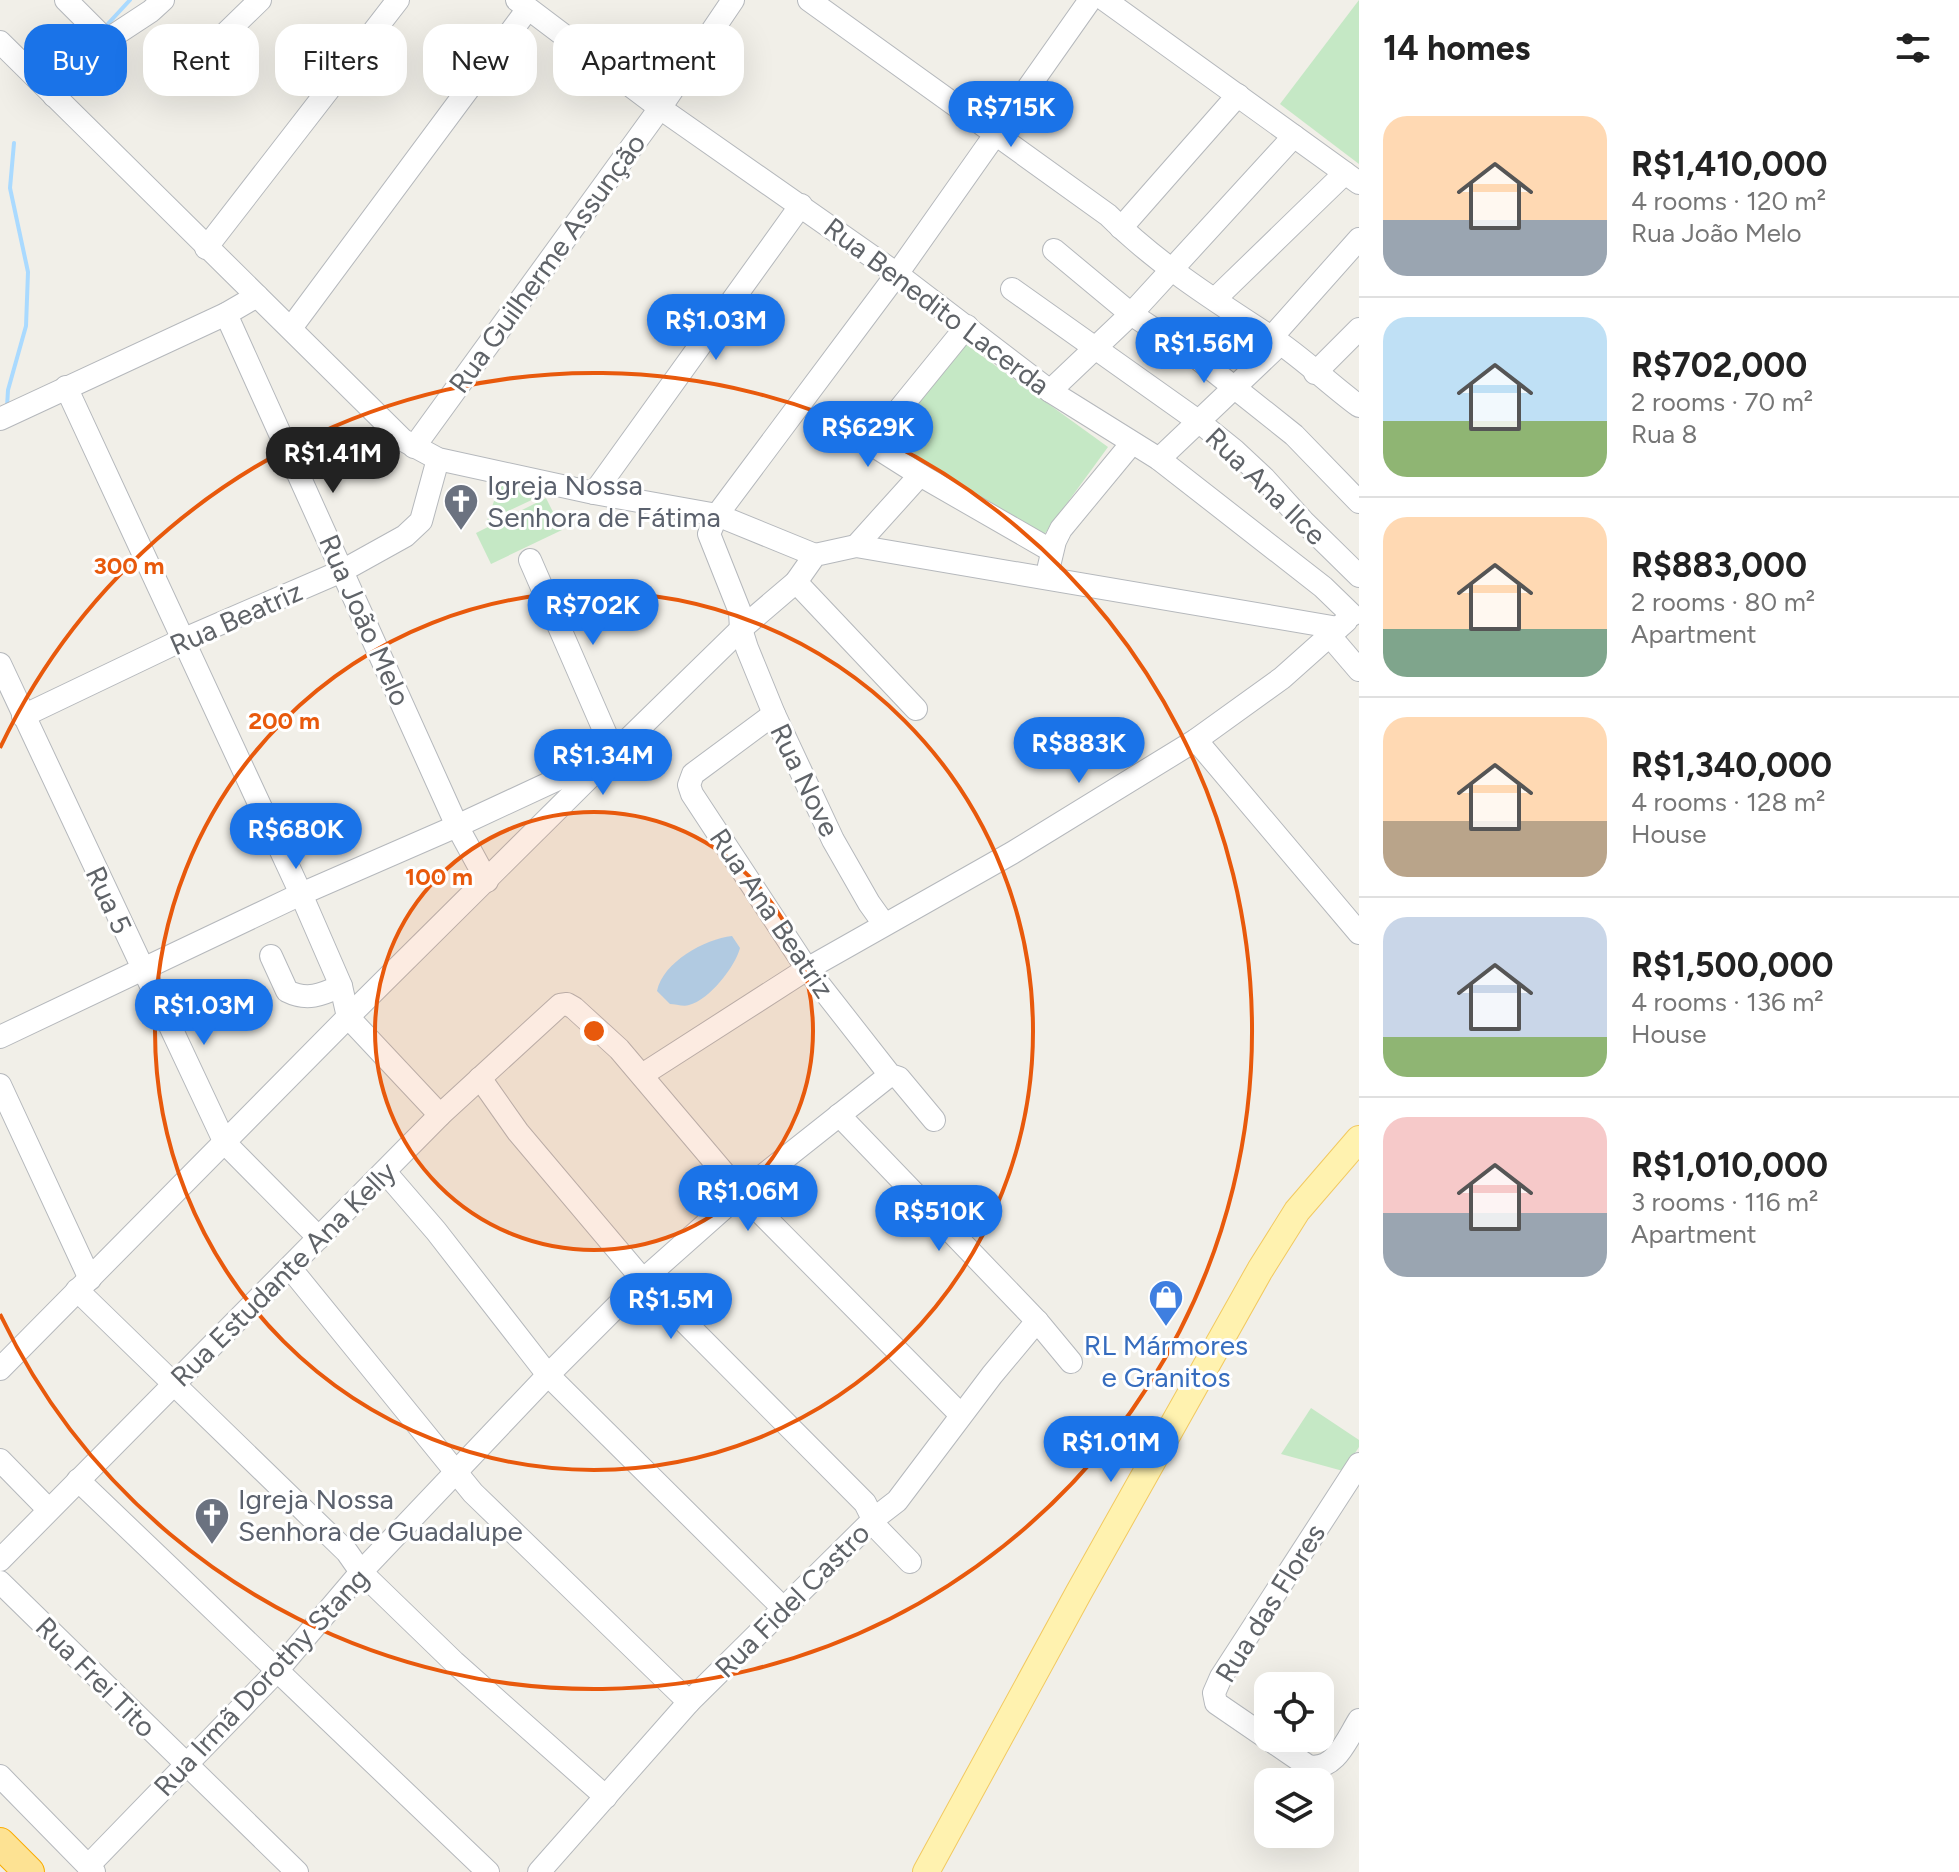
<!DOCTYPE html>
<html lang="en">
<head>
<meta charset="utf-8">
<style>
	body { margin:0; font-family:Figtree,sans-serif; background:#f6f6f6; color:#222; height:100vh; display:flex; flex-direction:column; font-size:30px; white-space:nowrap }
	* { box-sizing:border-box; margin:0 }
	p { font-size:26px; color:#767676 }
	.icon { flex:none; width:44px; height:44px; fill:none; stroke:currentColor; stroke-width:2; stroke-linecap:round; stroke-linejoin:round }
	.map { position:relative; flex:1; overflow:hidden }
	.drawer { display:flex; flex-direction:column; background:#fff; width:600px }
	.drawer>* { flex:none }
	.top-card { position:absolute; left:24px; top:24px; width:760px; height:72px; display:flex; gap:16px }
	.fabs { position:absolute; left:1254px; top:1672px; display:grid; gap:16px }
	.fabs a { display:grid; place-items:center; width:80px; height:80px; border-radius:16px; background:#fff; box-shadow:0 8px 32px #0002; font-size:40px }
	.price { position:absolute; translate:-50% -68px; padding:0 18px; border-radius:28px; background:#1a73e8; color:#fff; font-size:26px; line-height:52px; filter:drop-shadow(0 2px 4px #0008) }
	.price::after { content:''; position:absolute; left:50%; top:48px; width:24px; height:18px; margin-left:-12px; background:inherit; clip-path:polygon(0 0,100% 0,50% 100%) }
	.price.selected { background:#222; color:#fff }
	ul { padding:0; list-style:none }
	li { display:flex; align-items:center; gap:24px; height:200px; padding:0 24px }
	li+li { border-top:2px solid #e0e0e0 }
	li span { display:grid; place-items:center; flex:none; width:224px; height:160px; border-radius:24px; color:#555 }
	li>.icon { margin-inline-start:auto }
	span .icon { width:96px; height:96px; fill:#fffc; stroke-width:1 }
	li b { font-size:34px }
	h2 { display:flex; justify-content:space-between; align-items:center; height:96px; padding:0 24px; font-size:34px }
	.pill { padding:0 28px; border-radius:24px; background:#fff; box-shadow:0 8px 32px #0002; font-size:28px; line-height:72px }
	.pill.selected { background:#1a73e8; color:#fff }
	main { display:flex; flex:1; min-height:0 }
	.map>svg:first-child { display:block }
	.green { fill:#c5e8c5 }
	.water { fill:#aadaff }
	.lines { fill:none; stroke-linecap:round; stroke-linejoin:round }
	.stream { stroke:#aadaff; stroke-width:4 }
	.minor-casing { stroke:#b5b8bc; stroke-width:24 }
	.major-casing { stroke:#f2c960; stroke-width:28 }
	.highway-casing { stroke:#f9ab00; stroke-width:32 }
	.minor { stroke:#fff; stroke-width:22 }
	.major { stroke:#fff2af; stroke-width:26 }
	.highway { stroke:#fde293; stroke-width:30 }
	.ring { fill:none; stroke:#e8590c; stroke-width:4 }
	.labels { text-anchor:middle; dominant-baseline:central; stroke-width:6; stroke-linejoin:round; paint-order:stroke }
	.street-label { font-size:28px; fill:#5f6368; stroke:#fff }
	.worship-label { font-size:28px; fill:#5b616d; stroke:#fff; text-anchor:start }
	.shop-label { font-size:28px; fill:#366cbe; stroke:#fff }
	.centre { fill:#e8590c; stroke:#fff; stroke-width:4 }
	.ring-label { font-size:24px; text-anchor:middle; font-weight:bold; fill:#e8590c; stroke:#fff; stroke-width:6; stroke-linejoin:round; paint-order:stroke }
</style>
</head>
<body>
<main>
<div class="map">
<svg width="1359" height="1872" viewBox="0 0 1359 1872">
	<rect width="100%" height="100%" fill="#f1efe8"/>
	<g class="green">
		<path d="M1359,0V164L1280,104Z"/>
		<path d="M960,340L1108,447L1038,543L890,436Z"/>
		<path d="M500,484L532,491L538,497L487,521Z"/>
		<path d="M546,498L562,530L491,564L476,533Z"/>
		<path d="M1311,1408L1359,1440V1447L1343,1471L1281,1454Z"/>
	</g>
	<path class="water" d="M732,936L740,948C735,967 709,1000 689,1005C684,1007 675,1004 670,1004L657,991C663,962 705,939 732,936Z"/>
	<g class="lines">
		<g class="stream">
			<path d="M105,27L130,0"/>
			<path d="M7,407L8,390L26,326L28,272L10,188L14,143"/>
		</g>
		<g class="minor-casing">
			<g id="minor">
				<path d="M66,0L107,41"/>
				<path d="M517,0L660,108L897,274L1050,391L1159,459L1323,587L1352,615"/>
				<path d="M809,0L1108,215C1156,263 1214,300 1271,337C1302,357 1329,384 1359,406"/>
				<path d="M1105,0L1359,183"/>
				<path d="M0,42L403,440L438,459L594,493L717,515L815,555"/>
				<path d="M189,69L260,0"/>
				<path d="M54,96L113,36L151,11L163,0"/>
				<path d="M1121,228L1238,95"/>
				<path d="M206,248L398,0"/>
				<path d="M1054,250L1131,314L1196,357L1294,435L1359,502"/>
				<path d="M1012,289L1198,421L1234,450L1264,478L1303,521L1359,576"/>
				<path d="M1215,299L1345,173"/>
				<path d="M226,314L457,826L487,881"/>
				<path d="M967,326L871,444L920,475L1052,551"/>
				<path d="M291,328L527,10"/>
				<path d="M1271,338L1359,239"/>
				<path d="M1315,373L1359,329"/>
				<path d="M66,387L301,894L341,986L348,1017L440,1115"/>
				<path d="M1050,391L1131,314L1294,136"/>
				<path d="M0,419L226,314L257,296"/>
				<path d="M414,447L660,108L733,0"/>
				<path d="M1159,459L1280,344"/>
				<path d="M594,493L801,205"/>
				<path d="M856,546L920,475"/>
				<path d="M1049,566L1055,541L1061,529L1132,443"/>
				<path d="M796,582L916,709"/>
				<path d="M1329,635L1359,670"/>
				<path d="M0,664L225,1143L319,1238"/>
				<path d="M774,714L693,774L689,785L692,794L807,969L890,1075L899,1078L934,1120"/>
				<path d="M23,716L182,640L342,571L405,536L421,521L438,459"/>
				<path d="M1196,740L1359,933"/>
				<path d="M884,924L869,903L833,840L774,714L747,648L741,629L740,612L709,534L717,515L897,274L1090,0"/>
				<path d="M271,956L287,991C307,1001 321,995 341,986"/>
				<path d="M0,1037L301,894L457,826L614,753L530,560"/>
				<path d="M642,1075L807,969L1012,853L1196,740L1282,678L1346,621"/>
				<path d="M480,1078L518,1132L643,1280L865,1503L878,1529L910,1562"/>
				<path d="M0,1085L90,1279"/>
				<path d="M839,1115L1037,1321L1071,1362"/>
				<path d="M386,1173L436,1231L548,1375L784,1609"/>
				<path d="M291,1269L473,1493L689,1702"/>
				<path d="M77,1290L347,1552L361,1572L454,1662L606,1797"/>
				<path d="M0,1369L348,1017L614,753L741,629L796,582L815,555L856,546L1338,628"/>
				<path d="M0,1460L48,1509"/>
				<path d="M1359,1464L1221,1677L1214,1693L1216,1703L1308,1766C1335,1772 1347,1739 1359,1720"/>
				<path d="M78,1480L488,1872"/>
				<path d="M0,1560L440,1115L560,1005L567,1004L574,1008L619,1049L741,1193L961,1415"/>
				<path d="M0,1582L297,1872"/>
				<path d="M0,1776L94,1872"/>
				<path d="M88,1866L276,1672L361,1572L548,1375L643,1280L741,1193L890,1075"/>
				<path d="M539,1872L689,1702L875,1518L897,1501L992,1375L1037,1321"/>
			</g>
		</g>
		<g class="major-casing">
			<path id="major" d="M926,1872L1079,1592L1260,1270L1297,1211L1359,1139"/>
		</g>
		<g class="highway-casing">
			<path id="highway" d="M0,1843L29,1872"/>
		</g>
		<use href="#minor" class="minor"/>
		<use href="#major" class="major"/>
		<use href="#highway" class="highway"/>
	</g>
	<circle cx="594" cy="1031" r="219" fill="#e8590c" fill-opacity=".12"/>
	<g class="ring">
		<circle cx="594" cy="1031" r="219"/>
		<circle cx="594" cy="1031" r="439"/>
		<path d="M0 748A658 658 0 1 1 0 1314"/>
	</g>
	<defs>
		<g id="church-pin" transform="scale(1.8)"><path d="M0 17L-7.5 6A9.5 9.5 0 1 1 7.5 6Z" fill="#6b7280" stroke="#fff"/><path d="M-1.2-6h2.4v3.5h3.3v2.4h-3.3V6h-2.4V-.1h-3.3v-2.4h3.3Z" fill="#fff"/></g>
		<g id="shop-pin" transform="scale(1.8)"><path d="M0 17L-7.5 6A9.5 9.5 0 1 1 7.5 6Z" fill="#3f7fe0" stroke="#fff"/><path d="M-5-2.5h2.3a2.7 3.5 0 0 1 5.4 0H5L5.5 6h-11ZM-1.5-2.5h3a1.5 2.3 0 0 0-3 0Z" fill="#fff"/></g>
	</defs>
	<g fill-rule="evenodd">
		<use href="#church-pin" x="461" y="501"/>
		<use href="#shop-pin" x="1166" y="1297"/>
		<use href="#church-pin" x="212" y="1515"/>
	</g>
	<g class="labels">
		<g class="street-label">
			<text transform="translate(547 263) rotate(-54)">Rua Guilherme Assunção</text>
			<text transform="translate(937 306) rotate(37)">Rua Benedito Lacerda</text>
			<text transform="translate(1266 486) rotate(44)">Rua Ana Ilce</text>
			<text transform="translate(236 618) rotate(-24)">Rua Beatriz</text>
			<text transform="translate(365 620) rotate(66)">Rua João Melo</text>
			<text transform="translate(805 780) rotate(64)">Rua Nove</text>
			<text transform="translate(109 900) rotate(65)">Rua 5</text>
			<text transform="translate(772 913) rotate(56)">Rua Ana Beatriz</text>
			<text transform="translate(283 1274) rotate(-45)">Rua Estudante Ana Kelly</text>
			<text transform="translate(792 1600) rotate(-45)">Rua Fidel Castro</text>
			<text transform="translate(1270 1603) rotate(-58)">Rua das Flores</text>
			<text transform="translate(96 1677) rotate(45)">Rua Frei Tito</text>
			<text transform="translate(261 1682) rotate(-47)">Rua Irmã Dorothy Stang</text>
		</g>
		<g class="worship-label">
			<text x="487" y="485">Igreja Nossa<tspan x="487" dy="32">Senhora de Fátima</tspan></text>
			<text x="238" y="1499">Igreja Nossa<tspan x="238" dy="32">Senhora de Guadalupe</tspan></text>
		</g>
		<g class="shop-label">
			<text x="1166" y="1345">RL Mármores<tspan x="1166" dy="32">e Granitos</tspan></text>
		</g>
	</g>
	<circle cx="594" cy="1031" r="12" class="centre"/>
	<g class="ring-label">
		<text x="129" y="574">300 m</text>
		<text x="284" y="729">200 m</text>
		<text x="439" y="885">100 m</text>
	</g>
</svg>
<div class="fabs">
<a><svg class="icon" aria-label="locate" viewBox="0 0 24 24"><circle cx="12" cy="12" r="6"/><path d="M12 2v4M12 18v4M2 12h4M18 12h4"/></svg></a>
<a><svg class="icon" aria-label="layers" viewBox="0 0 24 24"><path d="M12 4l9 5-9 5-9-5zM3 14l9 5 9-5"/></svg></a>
</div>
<b class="price" style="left:1011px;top:149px">R$715K</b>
<b class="price" style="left:716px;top:362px">R$1.03M</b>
<b class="price" style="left:1204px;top:385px">R$1.56M</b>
<b class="price" style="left:868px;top:469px">R$629K</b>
<b class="price selected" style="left:333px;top:495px">R$1.41M</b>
<b class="price" style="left:593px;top:647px">R$702K</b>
<b class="price" style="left:1079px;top:785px">R$883K</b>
<b class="price" style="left:603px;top:797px">R$1.34M</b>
<b class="price" style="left:296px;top:871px">R$680K</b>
<b class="price" style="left:204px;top:1047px">R$1.03M</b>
<b class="price" style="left:748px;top:1233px">R$1.06M</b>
<b class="price" style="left:939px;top:1253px">R$510K</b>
<b class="price" style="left:671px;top:1341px">R$1.5M</b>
<b class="price" style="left:1111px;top:1484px">R$1.01M</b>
<div class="top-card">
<a class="pill selected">Buy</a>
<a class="pill">Rent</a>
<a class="pill">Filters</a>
<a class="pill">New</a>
<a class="pill">Apartment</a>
</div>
</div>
<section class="drawer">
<h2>14 homes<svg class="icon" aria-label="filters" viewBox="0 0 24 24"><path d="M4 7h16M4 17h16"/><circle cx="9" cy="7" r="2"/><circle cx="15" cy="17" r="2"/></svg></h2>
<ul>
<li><span style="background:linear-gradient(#ffd9b3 65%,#9aa5b1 0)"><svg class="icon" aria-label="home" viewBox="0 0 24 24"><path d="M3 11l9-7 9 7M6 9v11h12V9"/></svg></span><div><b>R$1,410,000</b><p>4 rooms · 120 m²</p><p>Rua João Melo</p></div></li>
<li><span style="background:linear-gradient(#bfe0f5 65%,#8fb573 0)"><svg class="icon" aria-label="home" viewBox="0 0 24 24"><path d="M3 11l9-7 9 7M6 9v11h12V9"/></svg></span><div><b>R$702,000</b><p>2 rooms · 70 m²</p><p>Rua 8</p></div></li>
<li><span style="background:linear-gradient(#ffd9b3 70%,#7fa58c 0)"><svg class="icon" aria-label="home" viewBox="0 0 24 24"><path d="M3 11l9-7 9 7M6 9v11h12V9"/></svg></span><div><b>R$883,000</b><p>2 rooms · 80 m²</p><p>Apartment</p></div></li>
<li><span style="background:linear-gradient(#ffd9b3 65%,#b9a48a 0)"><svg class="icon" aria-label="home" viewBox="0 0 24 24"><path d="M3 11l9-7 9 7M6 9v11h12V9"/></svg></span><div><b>R$1,340,000</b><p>4 rooms · 128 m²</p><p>House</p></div></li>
<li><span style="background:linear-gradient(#c9d6e8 75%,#8fb573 0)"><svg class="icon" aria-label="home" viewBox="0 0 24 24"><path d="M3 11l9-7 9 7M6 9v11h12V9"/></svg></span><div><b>R$1,500,000</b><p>4 rooms · 136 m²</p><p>House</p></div></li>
<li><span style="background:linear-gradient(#f6c9c9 60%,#9aa5b1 0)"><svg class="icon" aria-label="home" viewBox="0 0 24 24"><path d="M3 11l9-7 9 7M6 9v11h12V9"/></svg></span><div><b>R$1,010,000</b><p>3 rooms · 116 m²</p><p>Apartment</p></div></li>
</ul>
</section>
</main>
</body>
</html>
